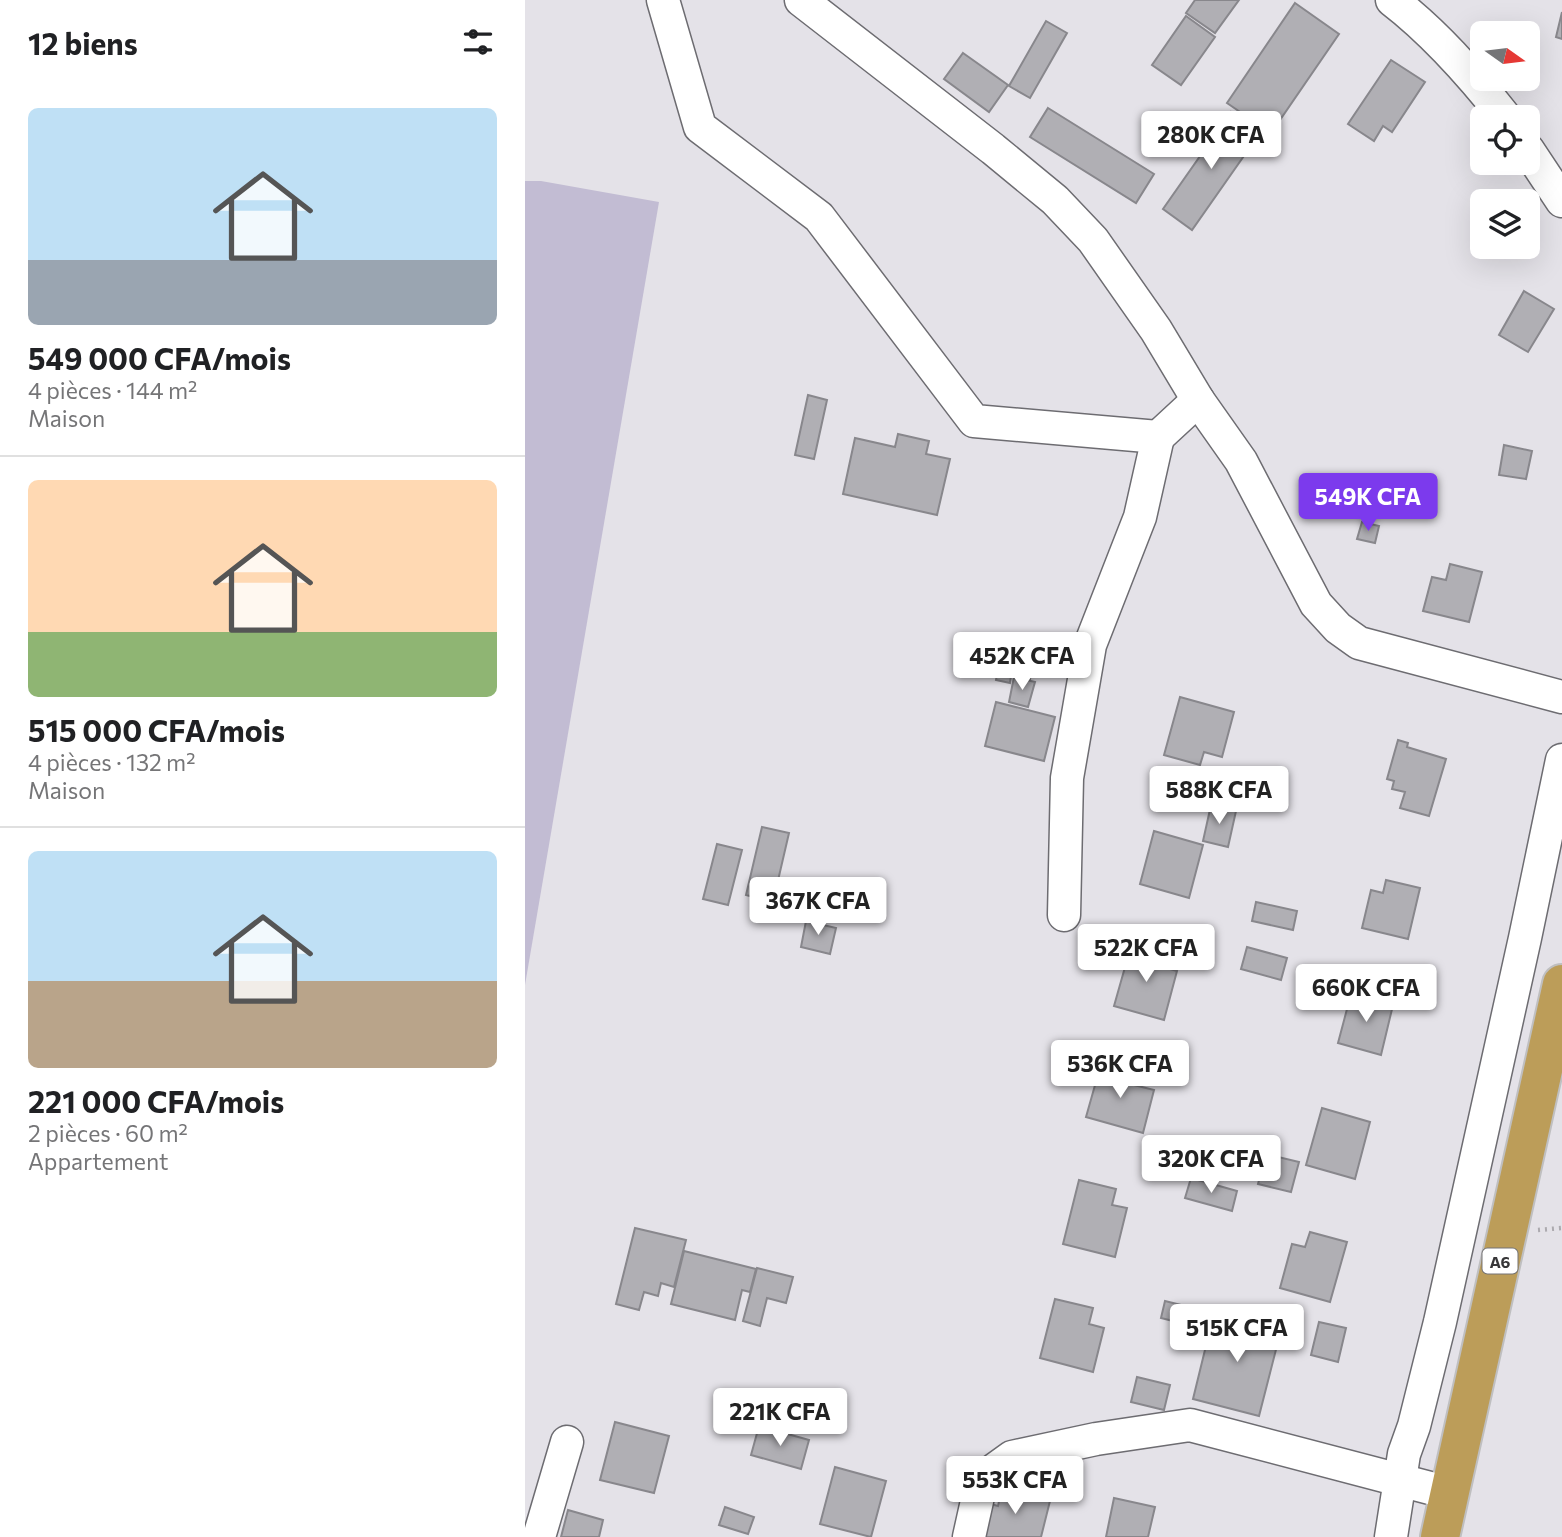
<!DOCTYPE html>
<html lang="fr">
<head>
<meta charset="utf-8">
<style>
	body { margin:0; font-family:Commissioner,sans-serif; background:#f2f2f2; color:#202124; height:100vh; display:flex; flex-direction:column; font-size:26px; white-space:nowrap }
	* { box-sizing:border-box; margin:0 }
	p { font-size:23px; color:#757577 }
	.icon { flex:none; width:38px; height:38px; fill:none; stroke:currentColor; stroke-width:2; stroke-linecap:round; stroke-linejoin:round }
	.map { position:relative; flex:1; overflow:hidden }
	.details { display:flex; flex-direction:column; background:#fff; width:525px }
	.details>* { flex:none }
	.needle { width:46px; rotate:104deg }
	.controls { position:absolute; left:945px; top:21px; display:grid; gap:14px }
	.controls a { display:grid; place-items:center; width:70px; height:70px; border-radius:10px; background:#fff; box-shadow:0 7px 28px #0002; font-size:35px }
	.price { position:absolute; translate:-50% -60px; padding:0 16px; border-radius:7px; background:#fff; color:#222; font-size:23px; line-height:46px; filter:drop-shadow(0 2px 4px #0008) }
	.price::after { content:''; position:absolute; left:50%; top:42px; width:21px; height:16px; margin-left:-10px; background:inherit; clip-path:polygon(0 0,100% 0,50% 100%) }
	.price.active { background:#7c3aed; color:#fff }
	ul { padding:0; list-style:none }
	li { display:grid; align-content:center; gap:14px; height:371px; padding:0 28px }
	li+li { border-top:2px solid #e0e0e0 }
	li span { display:grid; place-items:center; height:217px; border-radius:10px; color:#555 }
	li>.icon { margin-inline-start:auto }
	span .icon { width:126px; height:126px; fill:#fffc; stroke-width:1 }
	li b { font-size:30px }
	h2 { display:flex; justify-content:space-between; align-items:center; height:84px; padding:0 28px; font-size:30px }
	main { display:flex; flex:1; min-height:0 }
	.map>svg:first-child { display:block }
	.green { fill:#c2bcd3 }
	.building { fill:#b0afb4; stroke:#88878c; stroke-width:2 }
	.lines { fill:none; stroke-linecap:round; stroke-linejoin:round }
	.street-casing { stroke:#6d6c71; stroke-width:35 }
	.highway-casing { stroke:#bfbfc0; stroke-width:42 }
	.path { stroke:#acaaaf; stroke-width:4.5; stroke-dasharray:2 5; stroke-linecap:butt }
	.street { stroke:#fff; stroke-width:32 }
	.highway { stroke:#bc9d59; stroke-width:38 }
	.labels { text-anchor:middle; dominant-baseline:central; stroke-width:5; stroke-linejoin:round; paint-order:stroke }
	.shield { fill:#fff; stroke:#747374; stroke-width:2 }
	.shield-label { font-size:16px; font-weight:bold; fill:#383739 }
</style>
</head>
<body>
<main>
<section class="details">
<h2>12 biens<svg class="icon" aria-label="filters" viewBox="0 0 24 24"><path d="M4 7h16M4 17h16"/><circle cx="9" cy="7" r="2"/><circle cx="15" cy="17" r="2"/></svg></h2>
<ul>
<li><span style="background:linear-gradient(#bfe0f5 70%,#9aa5b1 0)"><svg class="icon" aria-label="home" viewBox="0 0 24 24"><path d="M3 11l9-7 9 7M6 9v11h12V9"/></svg></span><div><b>549 000 CFA/mois</b><p>4 pièces · 144 m²</p><p>Maison</p></div></li>
<li><span style="background:linear-gradient(#ffd9b3 70%,#8fb573 0)"><svg class="icon" aria-label="home" viewBox="0 0 24 24"><path d="M3 11l9-7 9 7M6 9v11h12V9"/></svg></span><div><b>515 000 CFA/mois</b><p>4 pièces · 132 m²</p><p>Maison</p></div></li>
<li><span style="background:linear-gradient(#bfe0f5 60%,#b9a48a 0)"><svg class="icon" aria-label="home" viewBox="0 0 24 24"><path d="M3 11l9-7 9 7M6 9v11h12V9"/></svg></span><div><b>221 000 CFA/mois</b><p>2 pièces · 60 m²</p><p>Appartement</p></div></li>
</ul>
</section>
<div class="map">
<svg width="1037" height="1537" viewBox="0 0 1037 1537">
	<rect width="100%" height="100%" fill="#e4e2e8"/>
	<path class="green" d="M0,181H16L134,202L0,985Z"/>
	<g class="building">
		<path d="M670,0H714L690,33L661,13Z"/>
		<path d="M770,3L814,34L746,133L702,103Z"/>
		<path d="M1037,12V39L1031,37Z"/>
		<path d="M661,16L690,37L656,85L627,65Z"/>
		<path d="M521,21L542,33L505,98L484,86Z"/>
		<path d="M438,53L483,85L464,112L419,79Z"/>
		<path d="M866,60L900,82L867,132L858,126L849,141L823,124Z"/>
		<path d="M523,108L629,174L611,203L505,137Z"/>
		<path d="M706,112L735,133L667,230L638,209Z"/>
		<path d="M999,291L1029,309L1003,352L974,335Z"/>
		<path d="M283,395L302,400L289,459L270,455Z"/>
		<path d="M373,434L404,441L401,454L425,459L412,515L318,494L330,438L370,447Z"/>
		<path d="M979,445L1007,451L1001,479L974,475Z"/>
		<path d="M837,522L854,526L850,543L832,539Z"/>
		<path d="M925,564L957,572L944,622L898,611L907,577L921,580Z"/>
		<path d="M478,641L511,647L505,679L486,676L485,683L471,680Z"/>
		<path d="M489,677L510,682L503,707L484,702Z"/>
		<path d="M655,697L709,712L697,757L679,752L675,765L639,755Z"/>
		<path d="M471,702L530,717L519,761L460,746Z"/>
		<path d="M873,740L883,743L882,747L921,759L904,816L875,808L880,792L867,789L869,781L862,779Z"/>
		<path d="M686,805L711,811L703,847L678,841Z"/>
		<path d="M237,827L264,833L248,902L221,895Z"/>
		<path d="M629,831L678,845L664,898L615,884Z"/>
		<path d="M192,844L217,850L203,905L178,899Z"/>
		<path d="M861,880L895,888L883,939L837,928L846,890L858,893Z"/>
		<path d="M731,902L772,911L768,930L727,921Z"/>
		<path d="M281,921L311,928L305,954L276,947Z"/>
		<path d="M606,946L641,956L638,967L652,971L639,1020L589,1006Z"/>
		<path d="M722,947L762,958L756,980L716,969Z"/>
		<path d="M826,994L868,1005L856,1055L813,1043Z"/>
		<path d="M576,1064L608,1073L605,1084L629,1090L618,1133L561,1117Z"/>
		<path d="M797,1108L845,1122L830,1179L781,1165Z"/>
		<path d="M677,1139L721,1150L716,1168L672,1157Z"/>
		<path d="M741,1154L774,1162L766,1192L733,1184Z"/>
		<path d="M666,1178L712,1191L707,1211L660,1198Z"/>
		<path d="M554,1180L591,1189L587,1205L602,1208L590,1257L538,1244Z"/>
		<path d="M110,1228L161,1240L149,1287L136,1283L133,1296L119,1292L114,1310L91,1304Z"/>
		<path d="M785,1232L822,1242L805,1302L755,1288L767,1244L780,1247Z"/>
		<path d="M159,1251L231,1269L225,1292L217,1290L210,1320L146,1304Z"/>
		<path d="M232,1268L268,1277L261,1303L242,1298L235,1326L218,1321Z"/>
		<path d="M530,1299L568,1308L564,1324L579,1328L568,1372L515,1358Z"/>
		<path d="M640,1301L664,1307L660,1324L636,1318Z"/>
		<path d="M689,1313L756,1330L734,1416L668,1399Z"/>
		<path d="M794,1322L821,1328L813,1362L786,1355Z"/>
		<path d="M612,1377L645,1385L639,1410L606,1402Z"/>
		<path d="M90,1422L144,1436L129,1493L75,1480Z"/>
		<path d="M234,1426L284,1440L276,1469L226,1455Z"/>
		<path d="M310,1467L361,1481L346,1537L295,1524Z"/>
		<path d="M477,1488L525,1501L516,1537H454L462,1503L473,1506Z"/>
		<path d="M589,1498L630,1507L623,1537H581Z"/>
		<path d="M200,1507L229,1517L223,1534L194,1525Z"/>
		<path d="M43,1510L78,1520L74,1537H36Z"/>
	</g>
	<g class="lines">
		<g class="street-casing">
			<g id="street">
				<path d="M138,0L175,127L294,217L449,421L633,437L673,400"/>
				<path d="M276,0L468,149L530,200L568,240L631,330L673,400L716,461L791,604L813,628L834,643L1037,697"/>
				<path d="M867,0C910,33 946,74 980,117"/>
				<path d="M1003,150L1037,201"/>
				<path d="M539,915L542,778L565,645L615,517L633,437"/>
				<path d="M14,1537L42,1442"/>
				<path d="M444,1537L454,1492L462,1475L487,1457L571,1439L665,1425L924,1493"/>
				<path d="M866,1537L879,1454L889,1426L915,1322L1000,938L1037,760"/>
			</g>
		</g>
		<g class="highway-casing">
			<path id="highway" d="M915,1537L1037,984"/>
		</g>
		<path class="path" d="M1013,1230L1037,1228"/>
		<use href="#street" class="street"/>
		<use href="#highway" class="highway"/>
	</g>
	<g class="labels">
		<rect class="shield" x="957.5" y="1248.5" width="35" height="25" rx="5"/>
		<g class="shield-label">
			<text x="975" y="1261">A6</text>
		</g>
	</g>
</svg>
<div class="controls">
<a><svg class="needle" viewBox="-14 -14 28 28"><path d="M0-13l5 13h-10z" fill="#e53935"/><path d="M0 13l5-13h-10z" fill="#757577"/></svg></a>
<a><svg class="icon" aria-label="locate" viewBox="0 0 24 24"><circle cx="12" cy="12" r="6"/><path d="M12 2v4M12 18v4M2 12h4M18 12h4"/></svg></a>
<a><svg class="icon" aria-label="layers" viewBox="0 0 24 24"><path d="M12 4l9 5-9 5-9-5zM3 14l9 5 9-5"/></svg></a>
</div>
<b class="price" style="left:686px;top:171px">280K CFA</b>
<b class="price active" style="left:843px;top:533px">549K CFA</b>
<b class="price" style="left:497px;top:692px">452K CFA</b>
<b class="price" style="left:694px;top:826px">588K CFA</b>
<b class="price" style="left:293px;top:937px">367K CFA</b>
<b class="price" style="left:621px;top:984px">522K CFA</b>
<b class="price" style="left:841px;top:1024px">660K CFA</b>
<b class="price" style="left:595px;top:1100px">536K CFA</b>
<b class="price" style="left:686px;top:1195px">320K CFA</b>
<b class="price" style="left:712px;top:1364px">515K CFA</b>
<b class="price" style="left:255px;top:1448px">221K CFA</b>
<b class="price" style="left:490px;top:1516px">553K CFA</b>
</div>
</main>
</body>
</html>
